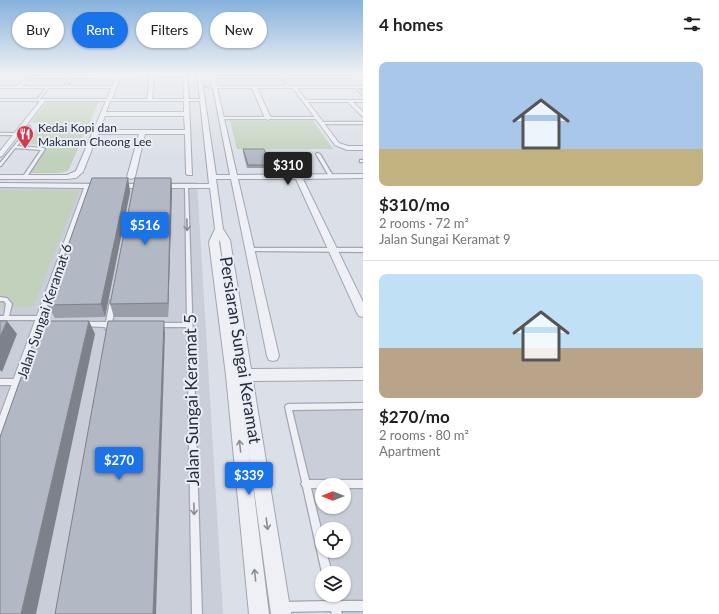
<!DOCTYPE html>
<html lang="en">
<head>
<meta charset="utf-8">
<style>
	body { margin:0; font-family:Lato,sans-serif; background:#f2f2f2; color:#202124; height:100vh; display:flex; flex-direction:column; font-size:15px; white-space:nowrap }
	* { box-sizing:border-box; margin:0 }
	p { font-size:13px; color:#757577 }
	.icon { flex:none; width:22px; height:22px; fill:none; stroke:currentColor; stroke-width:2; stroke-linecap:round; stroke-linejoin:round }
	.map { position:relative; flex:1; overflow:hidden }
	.side { display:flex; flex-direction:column; background:#fff; width:356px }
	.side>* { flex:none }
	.banner { position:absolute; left:12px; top:12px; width:291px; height:36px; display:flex; gap:8px }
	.needle { width:26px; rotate:270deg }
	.buttons { position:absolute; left:315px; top:478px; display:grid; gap:8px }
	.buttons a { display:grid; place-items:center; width:36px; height:36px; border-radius:50%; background:#fff; box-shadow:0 1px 3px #0004; font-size:20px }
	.price { position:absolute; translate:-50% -34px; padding:0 9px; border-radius:4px; background:#1a73e8; color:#fff; font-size:13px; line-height:26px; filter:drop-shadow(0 1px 2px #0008) }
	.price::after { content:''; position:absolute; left:50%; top:24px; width:12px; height:9px; margin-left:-6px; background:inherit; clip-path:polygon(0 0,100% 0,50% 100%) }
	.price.active { background:#222; color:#fff }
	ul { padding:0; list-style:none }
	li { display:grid; align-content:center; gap:8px; height:212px; padding:0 16px }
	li+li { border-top:1px solid #e0e0e0 }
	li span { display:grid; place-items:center; height:124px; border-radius:8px; color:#555 }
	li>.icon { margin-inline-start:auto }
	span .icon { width:72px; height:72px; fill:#fffc; stroke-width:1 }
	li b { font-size:17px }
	h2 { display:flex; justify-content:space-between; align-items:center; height:48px; padding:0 16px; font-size:17px }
	.tag { padding:0 14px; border-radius:18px; background:#fff; box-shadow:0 1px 3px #0004; font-size:14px; line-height:36px }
	.tag.active { background:#1a73e8; color:#fff }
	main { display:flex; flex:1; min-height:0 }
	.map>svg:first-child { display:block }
	.built { fill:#c9ced9; fill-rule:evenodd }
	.green { fill:#c1d1bc }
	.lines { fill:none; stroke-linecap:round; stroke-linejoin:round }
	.lane-casing { stroke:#a1a6b1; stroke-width:2.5 }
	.street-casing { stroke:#a1a6b1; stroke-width:2 }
	.lane { fill:#eef0f5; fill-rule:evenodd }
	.street { fill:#eef0f5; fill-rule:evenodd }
	.wall { fill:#999ea9 }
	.shaded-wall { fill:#7d8189 }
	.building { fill:#b2b8c4; stroke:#7d8189 }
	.oneway { stroke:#8a8e99 }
	.labels { text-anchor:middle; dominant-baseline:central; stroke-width:4; stroke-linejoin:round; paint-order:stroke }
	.far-poi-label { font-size:12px; fill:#252d3d; stroke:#eaeef4; text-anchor:start }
	.street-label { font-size:14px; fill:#252d3d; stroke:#eaeef4 }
	.near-street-label { font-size:17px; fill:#252d3d; stroke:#eaeef4 }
</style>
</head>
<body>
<main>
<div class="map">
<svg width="363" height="614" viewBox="0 0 363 614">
	<rect width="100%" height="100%" fill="#dbdfe7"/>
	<g class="built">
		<path d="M0,182H197L223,614H0Z"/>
		<path d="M363,410V614H343L338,595H344V573H333L327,551H344V529L322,530L292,411ZM322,485H344V507H322Z"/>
	</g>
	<g class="green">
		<path d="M99,101L68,171L59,173H28L46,145L26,144L41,123L31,122L47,102Z"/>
		<path d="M230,121H313L333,149H237Z"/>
		<path d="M0,190L79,191L33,307H0Z"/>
	</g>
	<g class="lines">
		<g class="lane-casing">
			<g id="lane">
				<path d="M278,74H280L289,87H287Z"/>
				<path d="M71,77H73L66,87H64Z"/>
				<path d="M47,87H49L38,101H36Z"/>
				<path d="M354,87H356L363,93V95Z"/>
				<path d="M222,117H318L319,118L318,119H221Z"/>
				<path d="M321,122H363V124H320Z"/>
				<path d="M21,126H30V129L17,146L43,148L45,149L26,178L24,179L22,178L41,150L15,148L1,166H0V163L28,129V128H21Z"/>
				<path d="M0,133H16L17,134L16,135H0Z"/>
				<path d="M317,153L320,154L333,176L332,177L329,176L316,154Z"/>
				<rect x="360" y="160" width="3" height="2"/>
				<path d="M185,185L188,186L202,614H192L187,327H156L155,325L156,323H187Z"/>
				<path d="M250,248H363V252L248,251V249Z"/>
				<path d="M0,297L7,298L12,304L9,316H44L45,318L44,320H0V316H4L6,304L4,301H0Z"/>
				<path d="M113,299L116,301L112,323H114L115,325L114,327H111L110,330H106L105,327L82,326L81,324L82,322H106L110,301Z"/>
				<path d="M0,379H19L21,380L22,382L21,384L19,385H0Z"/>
				<path d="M363,403V409L292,410L309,480H363V488H344V485H322V488H311L322,533V551H326L332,573H322L303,487L301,484L302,482L285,407L286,405L288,404Z"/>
				<path d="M328,595H338L339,601H363V611H341L342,614H332L331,611L284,612L280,611L279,607L280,603L284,602L329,601Z"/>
			</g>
		</g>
		<g class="street-casing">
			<g id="street">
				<path d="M187,74L189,99H200L197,74H201L216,175H230L213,88L205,87L212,86L210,74H214V76H350L352,77L350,78H215L217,86H363V88H297L306,100H363V102H353L363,112V117L348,102H308L339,143L348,146H363V150H347L335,145L293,88H257L271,118L268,120L265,118L252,88H217L237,175L363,174V178L303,179L363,302V317L359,316L357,313L296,179H238L279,356L277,360L273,361L269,360L267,356L231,179H216L223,229L230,240L251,369L363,368V380L253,381L291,614H271L248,446L269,614H249L226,375L209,242L215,229L210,188H114L110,186L114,184H209L200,101H189L192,175H188L186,174L185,134H145L135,177L131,179L127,177L139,134H98L83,172L76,178L67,179H0V175H67L76,171L106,101H45L2,156L0,157V151L40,101H0V99H107L111,88H0V86H17L29,76ZM150,77L147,99H112L120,78ZM154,77H183L184,99H152ZM30,78H116L112,86H22ZM110,101H184V112H106ZM105,116H184L185,130H99ZM220,239V240L234,340L219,242Z"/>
				<path d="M0,183L95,184L99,186L98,188H91L7,436L5,441L0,443V416L84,188L0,187Z"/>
			</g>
		</g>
		<use href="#lane" class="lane"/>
		<use href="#street" class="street"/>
	</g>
	<g class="wall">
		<path d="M243,149L271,165L270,168H247L243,152Z"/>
		<path d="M128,178L130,192L105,317L55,318L47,305Z"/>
		<path d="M171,178L172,191L168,317H114L110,304Z"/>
	</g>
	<g class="shaded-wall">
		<path d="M128,178L130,192L105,317L101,304Z"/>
		<path d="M171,178L172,191L168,317V303Z"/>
		<path d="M7,321L17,334L2,372L0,370V337Z"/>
		<path d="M89,321L95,334L36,614H21Z"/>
		<path d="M164,321L165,334L156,614H153Z"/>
	</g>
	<g class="building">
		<path d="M243,149H264L271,165H248Z"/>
		<path d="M92,178H128L101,304L47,305Z"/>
		<path d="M135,178H171L168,303L110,304Z"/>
		<path d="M0,321H7L0,337Z"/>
		<path d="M41,321H89L21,614H0V437Z"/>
		<path d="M108,321H164L153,614H55Z"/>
	</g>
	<defs><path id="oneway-shaft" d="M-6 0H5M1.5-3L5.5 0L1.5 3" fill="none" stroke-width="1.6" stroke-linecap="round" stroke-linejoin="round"/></defs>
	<g class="oneway">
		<use href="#oneway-shaft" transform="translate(187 225) rotate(89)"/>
		<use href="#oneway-shaft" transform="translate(240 446) rotate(-96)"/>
		<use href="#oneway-shaft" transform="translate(194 509) rotate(89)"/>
		<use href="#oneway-shaft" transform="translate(267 524) rotate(82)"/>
		<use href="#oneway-shaft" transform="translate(255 575) rotate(-96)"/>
	</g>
	<linearGradient id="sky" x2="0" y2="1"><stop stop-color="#86b1dc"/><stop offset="0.46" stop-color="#eff1f4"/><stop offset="1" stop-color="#eff1f4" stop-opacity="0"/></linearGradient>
	<rect width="363" height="160" fill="url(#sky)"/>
	<defs>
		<g id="restaurant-pin" transform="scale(0.9)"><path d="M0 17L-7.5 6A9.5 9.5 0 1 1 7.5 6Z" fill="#d4384c" stroke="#eaeef4"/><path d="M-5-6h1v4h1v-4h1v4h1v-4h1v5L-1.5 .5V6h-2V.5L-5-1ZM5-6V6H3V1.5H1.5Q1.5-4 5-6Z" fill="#fff"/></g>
	</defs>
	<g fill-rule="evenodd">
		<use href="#restaurant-pin" x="25" y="134"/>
	</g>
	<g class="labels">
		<g class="far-poi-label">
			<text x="38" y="127">Kedai Kopi dan<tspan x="38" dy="14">Makanan Cheong Lee</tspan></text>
		</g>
		<g class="street-label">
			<text transform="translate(44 311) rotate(-71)">Jalan Sungai Keramat 6</text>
		</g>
		<g class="near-street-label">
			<text transform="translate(241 350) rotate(81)">Persiaran Sungai Keramat</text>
			<text transform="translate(191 400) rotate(-91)">Jalan Sungai Keramat 5</text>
		</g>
	</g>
</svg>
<div class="buttons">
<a><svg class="needle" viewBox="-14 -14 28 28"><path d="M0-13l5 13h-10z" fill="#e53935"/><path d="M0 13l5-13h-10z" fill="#757577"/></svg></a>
<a><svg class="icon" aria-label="locate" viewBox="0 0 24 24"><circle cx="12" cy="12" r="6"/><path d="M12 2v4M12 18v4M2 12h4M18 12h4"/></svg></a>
<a><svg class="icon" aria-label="layers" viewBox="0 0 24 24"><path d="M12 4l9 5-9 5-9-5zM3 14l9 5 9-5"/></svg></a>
</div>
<b class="price active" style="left:288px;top:186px">$310</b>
<b class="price" style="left:145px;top:246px">$516</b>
<b class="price" style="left:119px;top:481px">$270</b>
<b class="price" style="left:249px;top:496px">$339</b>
<div class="banner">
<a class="tag">Buy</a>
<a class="tag active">Rent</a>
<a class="tag">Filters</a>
<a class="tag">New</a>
</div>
</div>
<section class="side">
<h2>4 homes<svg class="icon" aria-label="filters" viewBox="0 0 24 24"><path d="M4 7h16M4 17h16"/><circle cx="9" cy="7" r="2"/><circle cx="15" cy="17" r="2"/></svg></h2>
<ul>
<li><span style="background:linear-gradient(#a9c7e8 70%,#c2b280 0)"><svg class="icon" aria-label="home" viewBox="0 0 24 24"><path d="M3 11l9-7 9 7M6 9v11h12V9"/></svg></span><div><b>$310/mo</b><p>2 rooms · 72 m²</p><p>Jalan Sungai Keramat 9</p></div></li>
<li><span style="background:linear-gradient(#bfe0f5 60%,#b9a48a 0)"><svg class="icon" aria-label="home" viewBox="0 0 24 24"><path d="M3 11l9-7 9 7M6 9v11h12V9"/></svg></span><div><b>$270/mo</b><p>2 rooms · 80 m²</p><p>Apartment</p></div></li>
</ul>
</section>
</main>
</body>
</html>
